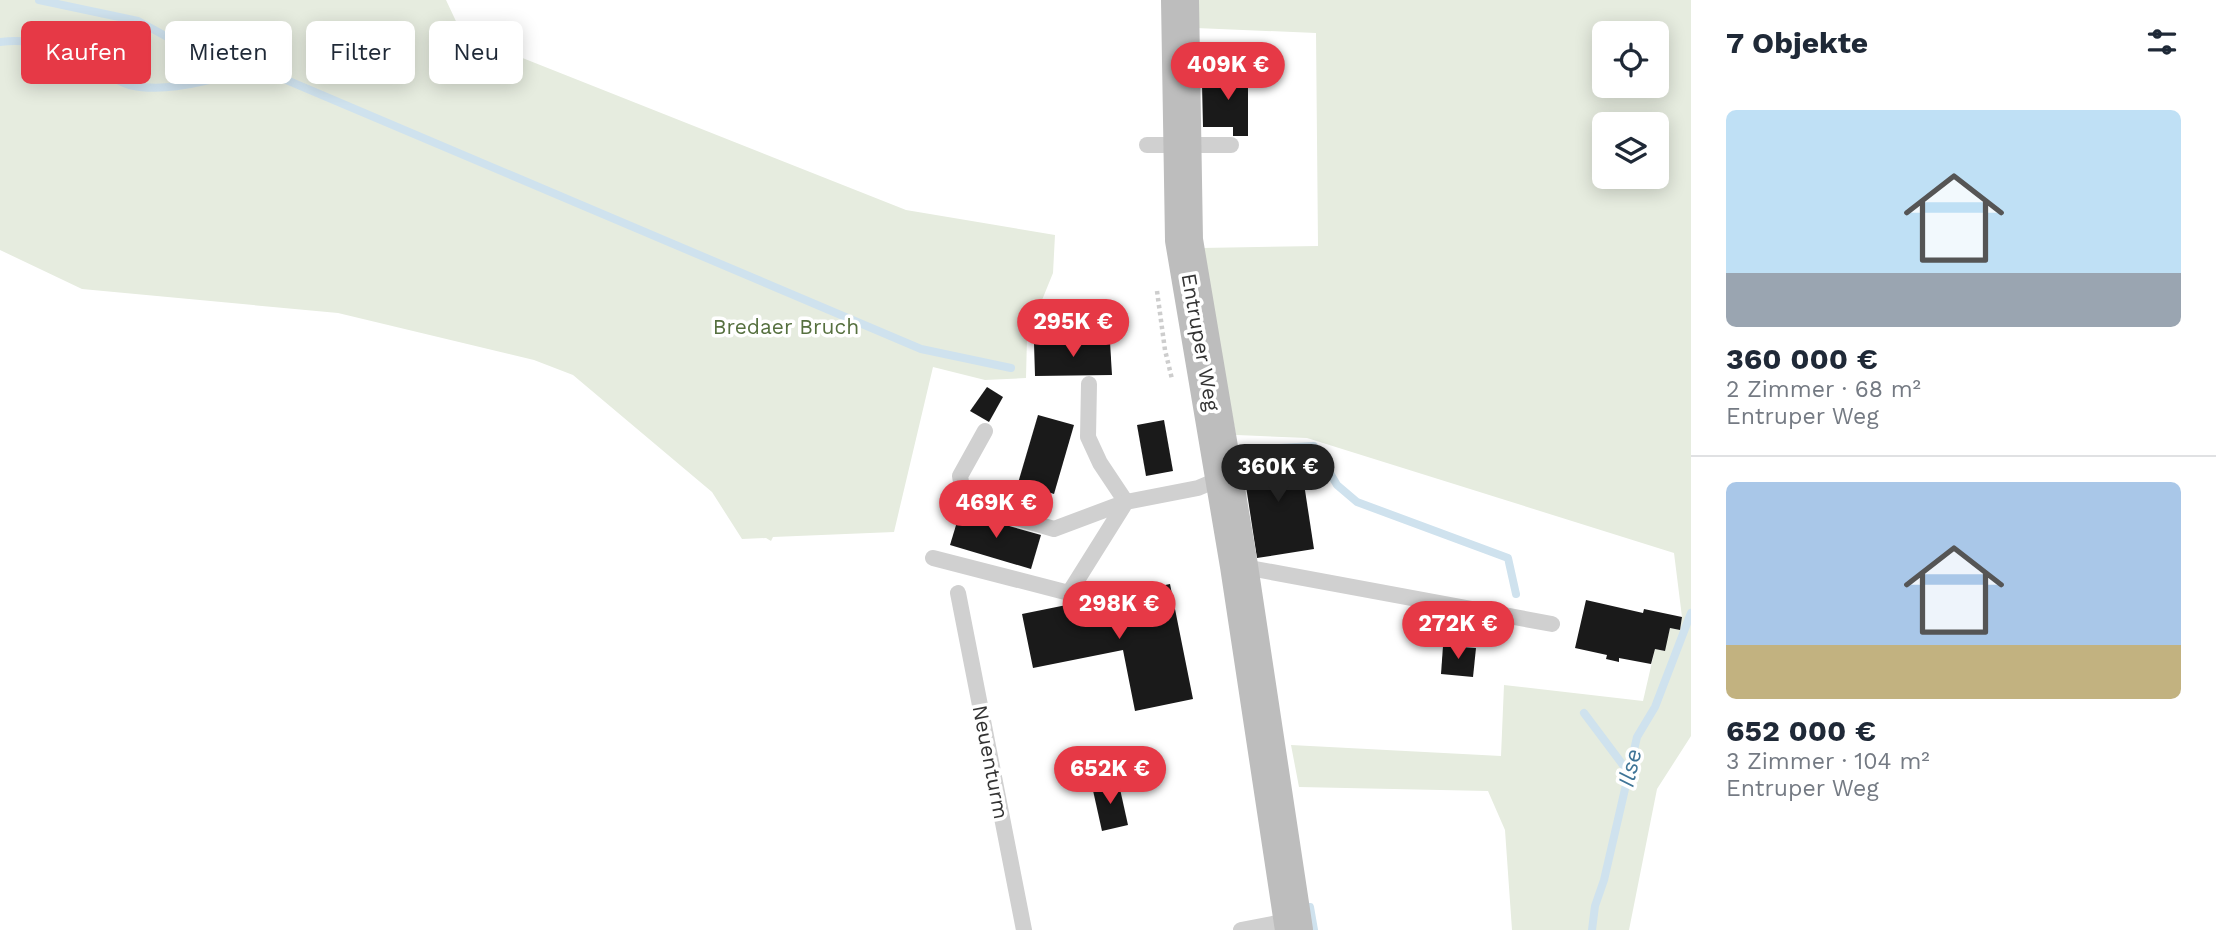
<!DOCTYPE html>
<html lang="de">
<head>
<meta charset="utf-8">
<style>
	body { margin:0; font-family:"Work Sans",sans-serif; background:#f6f6f7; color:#1f2937; height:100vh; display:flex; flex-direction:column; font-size:26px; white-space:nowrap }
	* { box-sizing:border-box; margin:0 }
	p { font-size:23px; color:#747a83 }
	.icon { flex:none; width:38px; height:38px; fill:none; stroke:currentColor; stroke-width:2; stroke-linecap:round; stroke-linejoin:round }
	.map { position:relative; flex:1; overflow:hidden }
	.drawer { display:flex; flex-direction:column; background:#fff; width:525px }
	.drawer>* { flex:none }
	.hud { position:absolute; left:21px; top:21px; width:665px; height:63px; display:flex; gap:14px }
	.fabs { position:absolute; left:1592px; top:21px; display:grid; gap:14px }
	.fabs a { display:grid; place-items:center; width:77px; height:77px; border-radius:10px; background:#fff; box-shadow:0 4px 18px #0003; font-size:35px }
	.price { position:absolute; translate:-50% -60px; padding:0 16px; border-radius:24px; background:#e63946; color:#fff; font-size:23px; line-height:46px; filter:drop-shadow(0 2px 4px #0008) }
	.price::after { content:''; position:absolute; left:50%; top:42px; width:21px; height:16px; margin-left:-10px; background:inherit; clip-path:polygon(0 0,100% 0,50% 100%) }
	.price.on { background:#222; color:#fff }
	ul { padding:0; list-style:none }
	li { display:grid; align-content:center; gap:14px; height:371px; padding:0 35px }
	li+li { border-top:2px solid #e0e1e3 }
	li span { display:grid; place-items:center; height:217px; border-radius:10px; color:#555 }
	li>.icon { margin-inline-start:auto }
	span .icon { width:126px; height:126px; fill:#fffc; stroke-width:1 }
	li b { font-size:30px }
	h2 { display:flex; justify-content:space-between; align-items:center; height:84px; padding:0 35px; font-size:30px }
	.chip { padding:0 24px; border-radius:10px; background:#fff; box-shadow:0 4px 18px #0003; font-size:24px; line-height:63px }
	.chip.on { background:#e63946; color:#fff }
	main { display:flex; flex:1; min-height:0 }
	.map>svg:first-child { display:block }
	.green { fill:#e6ecdf; fill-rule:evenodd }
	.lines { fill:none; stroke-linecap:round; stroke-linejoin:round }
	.stream { stroke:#cfe2ee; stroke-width:8 }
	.building { fill:#1a1a1a }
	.path { stroke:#cdcdcd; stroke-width:4.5; stroke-dasharray:3.5 3.5; stroke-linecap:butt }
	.lane { stroke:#d0d0d0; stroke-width:16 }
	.secondary { stroke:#bdbdbd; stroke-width:38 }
	.labels { text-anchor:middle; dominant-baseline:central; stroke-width:7; stroke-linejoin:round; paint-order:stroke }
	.park-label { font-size:21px; fill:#56703f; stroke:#fff }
	.street-label { font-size:21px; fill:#333; stroke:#fff }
	.water-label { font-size:23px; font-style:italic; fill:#3f7597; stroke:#fff }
</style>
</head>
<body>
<main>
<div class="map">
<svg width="1691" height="930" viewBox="0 0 1691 930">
	<rect width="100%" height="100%" fill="#fff"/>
	<g class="green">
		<path d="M0,0H446L462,34L906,210L1055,235L1053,273L1027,337L1026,378L985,380L933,367L894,532L773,537L771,541L766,538L742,539L712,492L573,375L534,360L338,313L82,289L0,250Z"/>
		<path d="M1195,0H1691V736L1657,789L1629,930H1512L1505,830L1488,791L1299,787L1291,745L1501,756L1504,685L1643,701L1655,649L1664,651L1670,628L1680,630L1682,617L1674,553L1307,438L1236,435L1201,248L1318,246L1316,33L1196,28ZM1605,33H1657V86H1605ZM1605,124H1657V177H1605Z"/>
	</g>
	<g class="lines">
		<g class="stream">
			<path d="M39,0L138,21L235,74L277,76L921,349L1011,368"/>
			<path d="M0,42C35,37 66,50 96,67C107,73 118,82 129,85C164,93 201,82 235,74"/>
			<path d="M1230,451L1314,446L1337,485L1357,502L1508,558L1516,594"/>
			<path d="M1584,713L1629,773"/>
			<path d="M1310,907L1314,930"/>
			<path d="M1592,930L1595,906L1604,880L1637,737L1655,707L1691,613"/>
		</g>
	</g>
	<g class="building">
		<path d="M1226,70H1255V83H1248V136H1233V127H1203L1202,84H1226Z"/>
		<path d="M1110,342L1112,375L1035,376L1034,344Z"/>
		<path d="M987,387L1003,397L989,422L970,411Z"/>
		<path d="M1038,415L1074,425L1054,494L1018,483Z"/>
		<path d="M1164,420L1173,471L1146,476L1137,425Z"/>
		<path d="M1299,451L1314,549L1257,558L1242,460Z"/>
		<path d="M960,512L1041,535L1031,569L950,545Z"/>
		<path d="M1170,584L1193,699L1135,711L1123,650L1033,668L1022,614Z"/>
		<path d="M1586,600L1643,613L1644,609L1682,617L1680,630L1670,628L1665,651L1655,649L1651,664L1619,658V662L1606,659L1607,655L1575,648Z"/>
		<path d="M1443,646L1476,648L1473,677L1441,674Z"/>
		<path d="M1118,780L1128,825L1102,831L1092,786Z"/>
	</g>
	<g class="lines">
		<path class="path" d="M1157,291L1165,350L1172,379"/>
		<g class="lane">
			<path d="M1147,145H1231"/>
			<path d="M985,431L960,476L964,499L985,509L1054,529L1126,502L1100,463L1088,437L1089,384"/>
			<path d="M933,558L1069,593L1126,502L1198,488L1224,477"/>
			<path d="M1239,566L1552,624"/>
			<path d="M958,593L1024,930"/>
			<path d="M1241,930L1293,920"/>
		</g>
		<path class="secondary" d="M1180,0L1184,240L1239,566L1294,930"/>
	</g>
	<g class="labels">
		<g class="park-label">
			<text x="786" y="326">Bredaer Bruch</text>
		</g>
		<g class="street-label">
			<text transform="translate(1201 342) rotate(80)">Entruper Weg</text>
			<text transform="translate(991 762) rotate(79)">Neuenturm</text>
		</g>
		<g class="water-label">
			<text transform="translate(1630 768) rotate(-77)">Ilse</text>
		</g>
	</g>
</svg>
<div class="fabs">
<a><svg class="icon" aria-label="locate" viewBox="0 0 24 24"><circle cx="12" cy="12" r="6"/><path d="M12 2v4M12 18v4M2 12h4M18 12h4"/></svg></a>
<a><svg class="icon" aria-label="layers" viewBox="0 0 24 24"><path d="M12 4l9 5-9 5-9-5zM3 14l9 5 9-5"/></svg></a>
</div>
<b class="price" style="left:1228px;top:102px">409K €</b>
<b class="price" style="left:1073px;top:359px">295K €</b>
<b class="price on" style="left:1278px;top:504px">360K €</b>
<b class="price" style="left:996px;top:540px">469K €</b>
<b class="price" style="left:1119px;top:641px">298K €</b>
<b class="price" style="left:1458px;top:661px">272K €</b>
<b class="price" style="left:1110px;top:806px">652K €</b>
<div class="hud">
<a class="chip on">Kaufen</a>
<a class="chip">Mieten</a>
<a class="chip">Filter</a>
<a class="chip">Neu</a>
</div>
</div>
<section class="drawer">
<h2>7 Objekte<svg class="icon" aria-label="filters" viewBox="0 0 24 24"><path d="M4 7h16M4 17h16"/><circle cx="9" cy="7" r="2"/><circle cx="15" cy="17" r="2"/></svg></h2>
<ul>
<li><span style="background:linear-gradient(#bfe0f5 75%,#9aa5b1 0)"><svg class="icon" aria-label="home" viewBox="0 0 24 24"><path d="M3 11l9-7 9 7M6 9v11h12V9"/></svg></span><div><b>360 000 €</b><p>2 Zimmer · 68 m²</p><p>Entruper Weg</p></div></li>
<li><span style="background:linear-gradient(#a9c7e8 75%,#c2b280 0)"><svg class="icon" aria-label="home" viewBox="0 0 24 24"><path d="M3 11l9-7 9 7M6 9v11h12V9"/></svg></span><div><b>652 000 €</b><p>3 Zimmer · 104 m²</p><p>Entruper Weg</p></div></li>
</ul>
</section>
</main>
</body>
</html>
